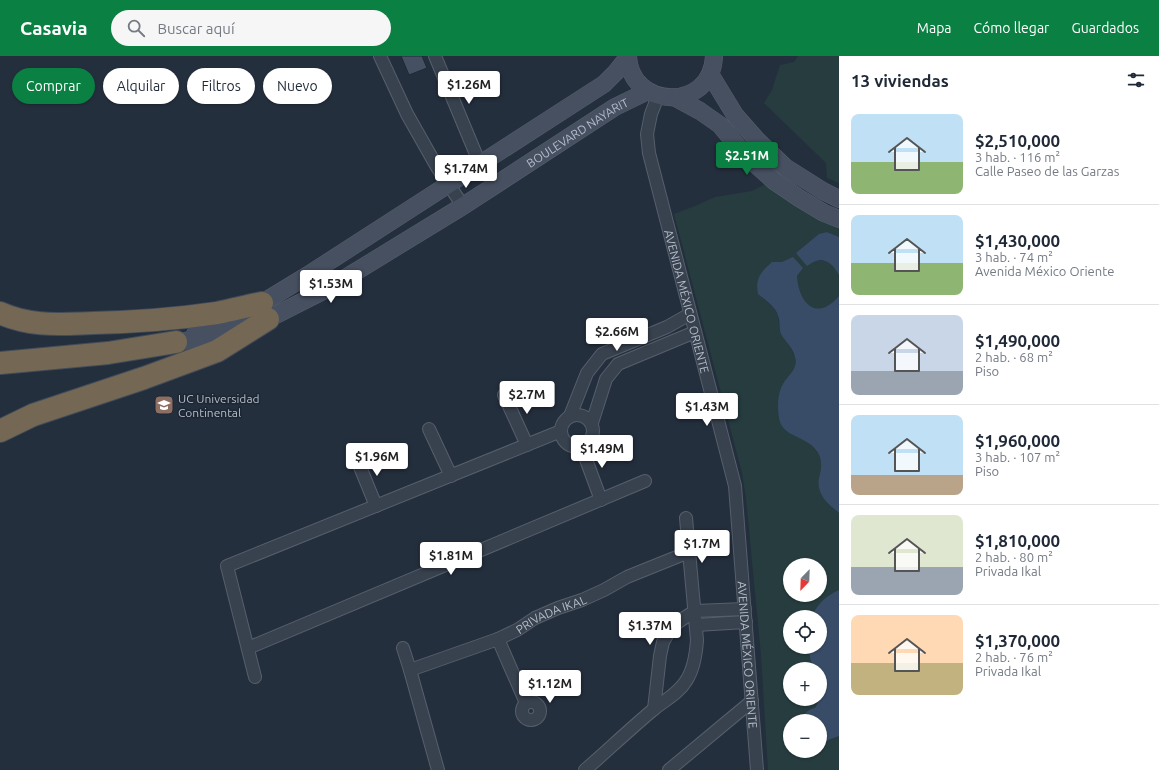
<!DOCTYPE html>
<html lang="es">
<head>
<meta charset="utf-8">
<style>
	body { margin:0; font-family:Ubuntu,sans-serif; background:#f6f6f7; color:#1f2937; height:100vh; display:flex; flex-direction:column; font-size:15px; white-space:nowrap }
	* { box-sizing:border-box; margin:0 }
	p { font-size:13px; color:#747a83 }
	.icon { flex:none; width:22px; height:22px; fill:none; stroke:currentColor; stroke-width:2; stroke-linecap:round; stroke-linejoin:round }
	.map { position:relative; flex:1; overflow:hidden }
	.side { display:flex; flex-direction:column; background:#fff; width:320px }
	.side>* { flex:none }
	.guide { position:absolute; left:12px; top:12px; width:380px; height:36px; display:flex; gap:8px }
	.needle { width:26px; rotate:203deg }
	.fabs { position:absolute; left:783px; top:502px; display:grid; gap:8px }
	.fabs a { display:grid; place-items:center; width:44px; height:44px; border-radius:50%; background:#fff; box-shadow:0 1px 3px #0004; font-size:20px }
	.price { position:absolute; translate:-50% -34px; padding:0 9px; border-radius:4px; background:#fff; color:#222; font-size:13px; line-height:26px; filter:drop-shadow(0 1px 2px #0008) }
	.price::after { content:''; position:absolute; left:50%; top:24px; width:12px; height:9px; margin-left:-6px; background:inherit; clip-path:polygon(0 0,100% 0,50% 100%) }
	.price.current { background:#0b8043; color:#fff }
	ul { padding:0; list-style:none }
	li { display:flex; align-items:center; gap:12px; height:100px; padding:0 12px }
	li+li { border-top:1px solid #e0e1e3 }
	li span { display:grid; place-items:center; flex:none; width:112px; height:80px; border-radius:8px; color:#555 }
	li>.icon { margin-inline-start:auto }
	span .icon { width:48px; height:48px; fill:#fffc; stroke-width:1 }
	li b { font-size:17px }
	h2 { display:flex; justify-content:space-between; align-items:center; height:48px; padding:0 12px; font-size:17px }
	.chip { padding:0 14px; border-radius:18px; background:#fff; box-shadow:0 1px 3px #0004; font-size:14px; line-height:36px }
	.chip.current { background:#0b8043; color:#fff }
	header { display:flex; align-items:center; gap:24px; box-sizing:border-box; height:56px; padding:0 20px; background:#0b8043; color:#fff }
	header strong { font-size:19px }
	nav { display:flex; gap:22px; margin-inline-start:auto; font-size:14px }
	.search { width:280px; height:36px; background:#f6f6f7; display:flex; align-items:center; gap:10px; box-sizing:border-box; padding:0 14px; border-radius:22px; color:#747a83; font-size:15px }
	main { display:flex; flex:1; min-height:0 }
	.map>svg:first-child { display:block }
	.green { fill:#263c3f; fill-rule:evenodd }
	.water { fill:#394c67 }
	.building { fill:#455162; stroke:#1f2835 }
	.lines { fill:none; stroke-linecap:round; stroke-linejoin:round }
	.street-casing { stroke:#565f6c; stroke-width:14 }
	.secondary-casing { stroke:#565f6c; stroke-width:18 }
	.highway-casing { stroke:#434c59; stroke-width:24 }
	.street { stroke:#38414e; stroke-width:12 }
	.secondary { stroke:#465061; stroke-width:17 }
	.highway { stroke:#746855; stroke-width:22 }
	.labels { text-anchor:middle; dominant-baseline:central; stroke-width:3; stroke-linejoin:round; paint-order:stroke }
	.street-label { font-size:12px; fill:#b4bcc9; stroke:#1d2633 }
	.poi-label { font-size:12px; fill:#b4bcc9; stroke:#1d2633; text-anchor:start }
</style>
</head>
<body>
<header>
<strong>Casavia</strong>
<div class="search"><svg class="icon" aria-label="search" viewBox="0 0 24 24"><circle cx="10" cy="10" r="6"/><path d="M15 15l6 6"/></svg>Buscar aquí</div>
<nav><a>Mapa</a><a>Cómo llegar</a><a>Guardados</a></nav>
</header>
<main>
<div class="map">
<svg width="839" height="714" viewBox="0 0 839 714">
	<rect width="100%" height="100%" fill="#242f3e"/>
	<g class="green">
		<path d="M798,0H839V127L827,122L826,107L764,47L772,34L780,9L794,6Z"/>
		<path d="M764,129H772L839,169V181L827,176L796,197L813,205H828L834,209L839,219V240C816,267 799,248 797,220L803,212L758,238L773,251L778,259L780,276L787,285L795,301V311L790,320L784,327L778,350L800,381L810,387L820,400L822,410L819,427L828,448L839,457V534C824,541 820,547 811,561H790V591H808L811,606L818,613H790V643H820L815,652L804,659L803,665H790V695H820V684L826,685L839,680V714H768L761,599L746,442L742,417L674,158L695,150L715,141L752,135ZM790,509H820V539H790Z"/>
	</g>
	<g class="water">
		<path d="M827,176L839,181V219C831,205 822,199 807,210L796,197L819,178Z"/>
		<path d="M793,201L803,212L797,220C799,248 817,266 839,240V457C828,448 816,438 819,422C821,415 822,409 820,401C812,380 786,383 780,366C777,355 777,338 783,328C789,318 798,314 795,301C793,292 785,285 781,278C779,274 780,267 779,263C777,251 766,245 758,238C755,222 761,216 772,206H782Z"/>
		<path d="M839,534V680L826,685L820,684V665H803C804,657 807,654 815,652C820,643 825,633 822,623C822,619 820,617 820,613H818L811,606L808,591H820V561H811C819,547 824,541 839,534Z"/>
	</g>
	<path class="building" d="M401,0H422L427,12L409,19Z"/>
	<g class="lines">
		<g class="street-casing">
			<g id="street">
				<path d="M380,0L407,58L437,111L463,150"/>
				<path d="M435,0L480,108"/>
				<path id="s1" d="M658,40L651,58L647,78L649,97L735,430L757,714"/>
				<path d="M504,339L527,389"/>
				<circle cx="577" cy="375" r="16"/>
				<path d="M570,360L587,317L602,298L667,271L690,258"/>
				<path d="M592,367L606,323L618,308L695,276"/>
				<path d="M429,373L451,420"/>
				<path d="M581,390L601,444"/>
				<path d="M356,401L376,450"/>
				<path d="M696,569L746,566"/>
				<path d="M498,583L526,647"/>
				<path d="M248,592L645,425"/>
				<path d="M403,592L410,614L438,714"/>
				<path id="s2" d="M410,614L498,583L517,574L535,562L558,552L582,544L604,534L627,521L689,496"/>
				<path d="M255,621L227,510L561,375"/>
				<circle cx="531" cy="655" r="9"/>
				<path d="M654,653L660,600L663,586L670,574L678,566L695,555L745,553"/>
				<path d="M585,714C608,694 630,673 654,653C665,644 678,638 686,625C694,613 696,599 697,584L686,462"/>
				<path d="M669,714L752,645"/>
			</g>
		</g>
		<g class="secondary-casing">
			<g id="secondary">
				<path d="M628,0C630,54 712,56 714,0"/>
				<path d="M710,18L735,59L757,84L785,111L823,135L839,143"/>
				<path d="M676,42L700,55L720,69L744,98L774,125L799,142L824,157L839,163"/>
				<path d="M195,278L262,247L308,219L604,28L616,16L628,1"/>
				<path id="s3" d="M176,286L219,281L268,263L329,232L463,150L615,51L648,35"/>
			</g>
		</g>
		<g class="highway-casing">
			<g id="highway">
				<path d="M0,257C31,271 60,268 93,267C135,266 176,263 217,257C232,254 247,250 262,247"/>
				<path d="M0,307L108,297L176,286"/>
				<path d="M0,375L33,359L144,322L217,295L268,263"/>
			</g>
		</g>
		<use href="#street" class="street"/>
		<use href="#secondary" class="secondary"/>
		<use href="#highway" class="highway"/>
	</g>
	<defs>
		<g id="university-square" transform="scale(1)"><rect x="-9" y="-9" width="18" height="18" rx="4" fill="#8d6e63" stroke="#1d2633"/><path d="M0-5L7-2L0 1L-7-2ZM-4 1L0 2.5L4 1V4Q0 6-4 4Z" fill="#fff"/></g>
	</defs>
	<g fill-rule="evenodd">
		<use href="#university-square" x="164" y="349"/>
	</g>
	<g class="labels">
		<g class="street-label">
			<text stroke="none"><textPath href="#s3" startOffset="457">BOULEVARD NAYARIT</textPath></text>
			<text stroke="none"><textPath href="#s1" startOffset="212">AVENIDA MÉXICO ORIENTE</textPath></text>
			<text stroke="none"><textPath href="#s2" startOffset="152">PRIVADA IKAL</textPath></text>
			<text stroke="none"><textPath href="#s1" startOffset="572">AVENIDA MÉXICO ORIENTE</textPath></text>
		</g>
		<g class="poi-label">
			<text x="178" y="342">UC Universidad<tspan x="178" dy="14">Continental</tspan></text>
		</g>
	</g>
</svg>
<div class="fabs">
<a><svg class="needle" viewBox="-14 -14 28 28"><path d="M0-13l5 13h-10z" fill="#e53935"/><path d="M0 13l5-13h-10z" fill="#747a83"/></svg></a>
<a><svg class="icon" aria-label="locate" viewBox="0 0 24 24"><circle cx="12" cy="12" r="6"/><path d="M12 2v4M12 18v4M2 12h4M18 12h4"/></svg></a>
<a>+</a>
<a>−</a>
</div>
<b class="price" style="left:469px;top:49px">$1.26M</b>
<b class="price current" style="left:747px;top:120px">$2.51M</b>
<b class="price" style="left:466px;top:133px">$1.74M</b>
<b class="price" style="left:331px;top:248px">$1.53M</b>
<b class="price" style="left:617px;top:296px">$2.66M</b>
<b class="price" style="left:527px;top:359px">$2.7M</b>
<b class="price" style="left:707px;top:371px">$1.43M</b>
<b class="price" style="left:602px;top:413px">$1.49M</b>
<b class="price" style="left:377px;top:421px">$1.96M</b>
<b class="price" style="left:702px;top:508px">$1.7M</b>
<b class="price" style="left:451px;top:520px">$1.81M</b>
<b class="price" style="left:650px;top:590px">$1.37M</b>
<b class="price" style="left:550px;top:648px">$1.12M</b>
<div class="guide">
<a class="chip current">Comprar</a>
<a class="chip">Alquilar</a>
<a class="chip">Filtros</a>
<a class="chip">Nuevo</a>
</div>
</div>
<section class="side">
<h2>13 viviendas<svg class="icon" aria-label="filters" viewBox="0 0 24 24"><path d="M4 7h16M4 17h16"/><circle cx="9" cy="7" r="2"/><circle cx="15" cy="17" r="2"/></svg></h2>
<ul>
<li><span style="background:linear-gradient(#bfe0f5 60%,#8fb573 0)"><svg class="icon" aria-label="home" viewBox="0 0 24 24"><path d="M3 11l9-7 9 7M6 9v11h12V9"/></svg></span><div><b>$2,510,000</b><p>3 hab. · 116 m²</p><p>Calle Paseo de las Garzas</p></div></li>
<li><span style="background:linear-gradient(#bfe0f5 60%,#8fb573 0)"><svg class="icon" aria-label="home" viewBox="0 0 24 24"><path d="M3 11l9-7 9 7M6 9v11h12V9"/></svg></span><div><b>$1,430,000</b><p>3 hab. · 74 m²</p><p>Avenida México Oriente</p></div></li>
<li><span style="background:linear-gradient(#c9d6e8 70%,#9aa5b1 0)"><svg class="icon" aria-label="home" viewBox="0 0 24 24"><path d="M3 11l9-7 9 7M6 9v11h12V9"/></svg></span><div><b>$1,490,000</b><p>2 hab. · 68 m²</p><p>Piso</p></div></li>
<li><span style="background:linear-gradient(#bfe0f5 75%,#b9a48a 0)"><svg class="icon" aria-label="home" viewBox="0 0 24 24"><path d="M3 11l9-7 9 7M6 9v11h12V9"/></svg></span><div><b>$1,960,000</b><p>3 hab. · 107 m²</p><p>Piso</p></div></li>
<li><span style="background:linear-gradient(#dfe7d0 65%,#9aa5b1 0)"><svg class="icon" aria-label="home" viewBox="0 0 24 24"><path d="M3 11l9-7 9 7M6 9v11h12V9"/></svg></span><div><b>$1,810,000</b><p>2 hab. · 80 m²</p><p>Privada Ikal</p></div></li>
<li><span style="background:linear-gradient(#ffd9b3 60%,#c2b280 0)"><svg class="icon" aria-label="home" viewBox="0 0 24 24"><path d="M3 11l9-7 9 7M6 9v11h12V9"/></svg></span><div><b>$1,370,000</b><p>2 hab. · 76 m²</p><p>Privada Ikal</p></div></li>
</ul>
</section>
</main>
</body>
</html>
